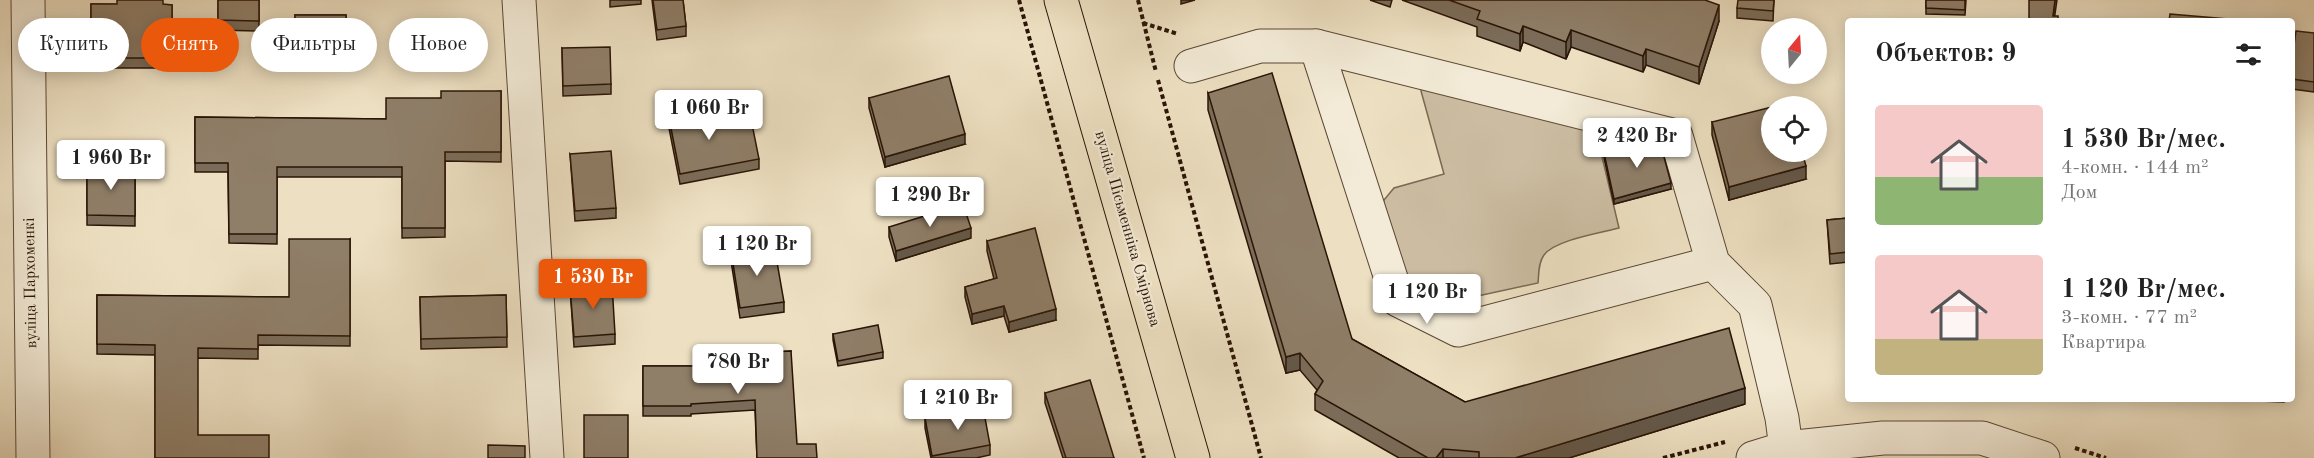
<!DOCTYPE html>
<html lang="ru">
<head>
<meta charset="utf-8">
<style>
	body { margin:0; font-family:"Old Standard TT",serif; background:#f2f2f2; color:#222; height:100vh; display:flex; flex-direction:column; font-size:22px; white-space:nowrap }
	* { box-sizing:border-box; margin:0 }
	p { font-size:20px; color:#767676 }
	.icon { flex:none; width:33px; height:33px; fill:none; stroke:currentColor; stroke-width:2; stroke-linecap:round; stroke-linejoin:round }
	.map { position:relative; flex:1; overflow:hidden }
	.side { position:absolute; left:1845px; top:18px; width:450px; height:384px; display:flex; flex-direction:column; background:#fff; border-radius:6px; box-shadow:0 3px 15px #0003 }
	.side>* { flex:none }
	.top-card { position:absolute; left:18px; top:18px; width:570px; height:54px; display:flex; gap:12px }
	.needle { width:39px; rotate:18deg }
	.controls { position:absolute; left:1761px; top:18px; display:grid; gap:12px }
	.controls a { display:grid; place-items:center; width:66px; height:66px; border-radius:50%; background:#fff; box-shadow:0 3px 15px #0003; font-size:30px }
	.price { position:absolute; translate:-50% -51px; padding:0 14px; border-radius:6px; background:#fff; color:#222; font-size:20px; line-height:39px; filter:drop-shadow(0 2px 3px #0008) }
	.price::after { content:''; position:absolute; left:50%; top:36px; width:18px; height:14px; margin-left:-9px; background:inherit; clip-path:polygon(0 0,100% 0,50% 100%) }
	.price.active { background:#ea580c; color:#fff }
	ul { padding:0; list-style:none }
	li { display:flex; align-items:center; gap:18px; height:150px; padding:0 30px }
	li span { display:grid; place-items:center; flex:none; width:168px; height:120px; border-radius:6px; color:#555 }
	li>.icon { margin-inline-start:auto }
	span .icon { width:72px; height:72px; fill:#fffc; stroke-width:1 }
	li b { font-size:26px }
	h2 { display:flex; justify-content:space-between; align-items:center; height:72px; padding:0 30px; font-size:26px }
	.pill { padding:0 21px; border-radius:27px; background:#fff; box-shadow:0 3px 15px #0003; font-size:21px; line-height:54px }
	.pill.active { background:#ea580c; color:#fff }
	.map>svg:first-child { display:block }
	.park { fill:#ccbda2; stroke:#7b6854; stroke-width:1.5 }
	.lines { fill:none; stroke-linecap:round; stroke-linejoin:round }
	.minor-casing { stroke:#5b4735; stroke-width:35 }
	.major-casing { stroke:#2a1406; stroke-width:35 }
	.path { stroke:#2a1406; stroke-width:4; stroke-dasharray:4.5 3; stroke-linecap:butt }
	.minor { stroke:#f3ebd7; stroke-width:33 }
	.major { stroke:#ede0c2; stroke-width:33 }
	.wall { fill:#7b6c59; stroke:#2a1406; stroke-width:1.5 }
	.shaded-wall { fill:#645849; stroke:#2a1406; stroke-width:1.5 }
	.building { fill:#8f7e68; stroke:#2a1406; stroke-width:1.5 }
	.labels { text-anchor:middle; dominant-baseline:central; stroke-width:4.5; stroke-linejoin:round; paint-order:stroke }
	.street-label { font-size:16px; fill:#2a1406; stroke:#f3ebd7 }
</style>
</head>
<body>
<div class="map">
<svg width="2314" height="458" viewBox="0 0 2314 458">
	<rect width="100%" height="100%" fill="#ede0c2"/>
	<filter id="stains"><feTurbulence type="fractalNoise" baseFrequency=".00333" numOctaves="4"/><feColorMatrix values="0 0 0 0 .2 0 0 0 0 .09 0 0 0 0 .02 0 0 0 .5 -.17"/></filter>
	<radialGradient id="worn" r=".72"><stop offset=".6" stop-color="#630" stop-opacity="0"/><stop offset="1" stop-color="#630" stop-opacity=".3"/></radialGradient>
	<path class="park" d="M1424,81L1592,115L1619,228C1600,233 1555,240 1544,255C1538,263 1539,274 1538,283L1441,304L1402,290L1382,214L1384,200L1394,188L1444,174L1421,91Z"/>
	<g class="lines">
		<g class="minor-casing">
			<g id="minor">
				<path d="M28,0L33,458"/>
				<path d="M519,0L547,458"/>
				<path d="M1191,66L1260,46H1316"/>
				<path d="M1713,263L1458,330L1398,300L1316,46L1676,136L1713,263L1755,305L1782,418L1786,448"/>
				<path d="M1753,458L1786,448L1883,438H1982L2043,458"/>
			</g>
		</g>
		<g class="major-casing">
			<path id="major" d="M1061,0L1193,458"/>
		</g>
		<g class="path">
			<path d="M1019,0L1144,458"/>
			<path d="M1138,0L1156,72"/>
			<path d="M1143,23L1178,34"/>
			<path d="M1158,80L1261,458"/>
			<path d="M2075,448L2106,458"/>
			<path d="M1663,458L1725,442"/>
		</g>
		<use href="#minor" class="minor"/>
		<use href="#major" class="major"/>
	</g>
	<g class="wall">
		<path d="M218,0H259V31L218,30Z"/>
		<path d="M610,0H641V4L610,7Z"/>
		<path d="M652,0H683L686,26V36L657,40Z"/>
		<path d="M1370,0H1392L1390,7Z"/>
		<path d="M1402,0H1705L1719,21L1699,84L1646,65L1643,72L1571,47L1566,59L1523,42L1520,51L1477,36V27Z"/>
		<path d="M1774,0L1773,21L1737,18V8Z"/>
		<path d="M1926,0H1966L1965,15L1926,14Z"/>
		<path d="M91,4L172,5V68H91Z"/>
		<rect x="295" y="15" width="51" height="50"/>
		<path d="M2314,33V92L2292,89V59Z"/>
		<path d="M562,48L611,84V94L563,96Z"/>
		<path d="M501,91V162L445,161V237L402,238V177H277V244L229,243L228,172H195V117L386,119L441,98Z"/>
		<path d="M1208,93L1352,339L1465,402L1745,404L1569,458H1399L1315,410V394L1317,390L1300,370L1286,373L1208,110Z"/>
		<path d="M869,98L965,144L885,167L869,108Z"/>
		<path d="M667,108L759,159V169L680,184L667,118Z"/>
		<path d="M1712,122L1806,179L1729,200L1712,135Z"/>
		<path d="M1604,153L1671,189L1614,204L1604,158Z"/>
		<path d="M570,154L616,208V218L575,221Z"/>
		<path d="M87,166H135V226L87,225Z"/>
		<path d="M1848,218V262L1830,264L1827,220Z"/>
		<path d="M889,227L971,238L896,261L889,237Z"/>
		<path d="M350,239V346L258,345V359L198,358L155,458V355L97,354V295L289,297Z"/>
		<path d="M987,241L1056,320L1009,332L1004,316L972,324L965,297V287L994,279L987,251Z"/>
		<path d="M731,251L784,302V312L740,318L731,261Z"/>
		<path d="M570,287L615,334V344L574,347Z"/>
		<path d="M506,295L507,347L421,349L420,297Z"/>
		<path d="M833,334L883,352V358L838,366L833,340Z"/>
		<path d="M791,351L757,458L755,410L691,414V416H643V366H717V355Z"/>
		<path d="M1045,393L1114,458H1063L1045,403Z"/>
		<path d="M2231,399H2284V402L2231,400Z"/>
		<path d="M925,418L990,445V455L976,458H931L925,428Z"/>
	</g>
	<g class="shaded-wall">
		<path d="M1181,0H1195L1181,4Z"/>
		<path d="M2055,0H2057L2054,21L2053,16Z"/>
		<path d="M1719,5V21L1699,84V67Z"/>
		<path d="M1523,26V42L1520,51V34Z"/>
		<path d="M1571,30V47L1566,59V42Z"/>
		<path d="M1646,49V65L1643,72V56Z"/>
		<path d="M965,134V144L885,167V157Z"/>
		<path d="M1806,166V179L1729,200V187Z"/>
		<path d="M1671,183V189L1614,204V199Z"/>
		<path d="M971,228V238L896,261V251Z"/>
		<path d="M1004,306V316L972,324V314Z"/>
		<path d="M1056,309V320L1009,332V322Z"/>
		<path d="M1300,353V370L1286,373V357Z"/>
		<path d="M1745,388V404L1569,458H1515Z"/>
		<path d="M1443,449V458H1436Z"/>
	</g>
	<g class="building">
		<path d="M117,0H163V4L172,5V58H91V4H117Z"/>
		<path d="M218,0H259V21L218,20Z"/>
		<path d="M653,0H683L686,26L657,30Z"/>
		<path d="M1449,0H1705L1719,5L1699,67L1646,49L1643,56L1571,30L1566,42L1523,26L1520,34L1477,19L1480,11Z"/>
		<path d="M1738,0H1774L1773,11L1737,8Z"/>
		<path d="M1926,0H1965V10L1926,8Z"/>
		<path d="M2029,0H2055L2053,16H2058V21H2029Z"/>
		<path d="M2170,14L2228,19V21H2169Z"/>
		<rect x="295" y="15" width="51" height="40"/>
		<path d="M2296,31L2314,33V82L2292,79V59Z"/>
		<path d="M610,47L611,84L563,86L562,48Z"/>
		<path d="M1272,73L1352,339L1465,402L1729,328L1745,388L1515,458H1479V452L1443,449L1436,458H1428L1315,394L1323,381L1300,353L1286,357L1208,93Z"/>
		<path d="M949,76L965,134L885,157L869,98Z"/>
		<path d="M441,91H501V152H445V228H402V167H277V234H229L228,163H195V117L386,119V98H441Z"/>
		<path d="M699,102L703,128L751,119L759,159L680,174L667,108Z"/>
		<path d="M1789,102L1790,106H1772Z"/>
		<path d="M1772,107V152H1802L1806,166L1729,187L1712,122Z"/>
		<path d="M1645,142L1661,146L1671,183L1614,199L1604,153Z"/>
		<path d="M611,151L616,208L575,211L570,154Z"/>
		<path d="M87,166H135V216L87,215Z"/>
		<path d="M963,204L971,228L896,251L889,227Z"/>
		<path d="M1848,218V252L1830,254L1827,220Z"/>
		<path d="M1035,228L1056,309L1009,322L1004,306L972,314L965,287L997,278L987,241Z"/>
		<path d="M289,239H350V336L258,335V349L198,348V435H269V458H155V345L97,344V295L289,297Z"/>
		<path d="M774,245L784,302L740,308L731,251Z"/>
		<path d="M612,284L615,334L574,337L570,287Z"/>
		<path d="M506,295L507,337L421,339L420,297Z"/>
		<path d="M878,325L883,352L838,361L833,334Z"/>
		<path d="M791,351L797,444H816L817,458H757L755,400L691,404V406H643V366H717V355Z"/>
		<path d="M1090,380L1114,458H1066L1045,393Z"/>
		<path d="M983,407L990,445L932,456L925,418Z"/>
		<rect x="584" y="415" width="44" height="43"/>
		<path d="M488,445L525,446V458H488Z"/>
	</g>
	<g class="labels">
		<g class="street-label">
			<text transform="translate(1127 229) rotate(74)">вуліца Пісьменніка Смірнова</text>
			<text transform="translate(31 283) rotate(-91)">вуліца Пархоменкі</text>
		</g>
	</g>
	<rect width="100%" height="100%" filter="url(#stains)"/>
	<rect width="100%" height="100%" fill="url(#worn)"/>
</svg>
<div class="controls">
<a><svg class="needle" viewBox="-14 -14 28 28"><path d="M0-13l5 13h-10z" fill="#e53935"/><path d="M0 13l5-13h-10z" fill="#767676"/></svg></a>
<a><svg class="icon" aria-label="locate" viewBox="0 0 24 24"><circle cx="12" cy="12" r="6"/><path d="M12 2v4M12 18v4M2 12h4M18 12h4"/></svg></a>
</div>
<b class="price" style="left:709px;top:141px">1 060 Br</b>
<b class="price" style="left:1637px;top:169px">2 420 Br</b>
<b class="price" style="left:111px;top:191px">1 960 Br</b>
<b class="price" style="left:930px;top:228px">1 290 Br</b>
<b class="price" style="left:757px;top:277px">1 120 Br</b>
<b class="price active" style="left:593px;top:310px">1 530 Br</b>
<b class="price" style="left:1427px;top:325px">1 120 Br</b>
<b class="price" style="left:738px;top:395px">780 Br</b>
<b class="price" style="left:958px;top:431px">1 210 Br</b>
<div class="top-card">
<a class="pill">Купить</a>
<a class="pill active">Снять</a>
<a class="pill">Фильтры</a>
<a class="pill">Новое</a>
</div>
<section class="side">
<h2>Объектов: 9<svg class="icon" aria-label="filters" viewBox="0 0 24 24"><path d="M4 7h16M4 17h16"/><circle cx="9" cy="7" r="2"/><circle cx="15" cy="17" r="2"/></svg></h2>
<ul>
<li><span style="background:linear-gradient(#f6c9c9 60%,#8fb573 0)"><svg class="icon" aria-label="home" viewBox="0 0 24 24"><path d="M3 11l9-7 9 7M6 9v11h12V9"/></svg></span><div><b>1 530 Br/мес.</b><p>4-комн. · 144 m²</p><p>Дом</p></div></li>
<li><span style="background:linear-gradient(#f6c9c9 70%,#c2b280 0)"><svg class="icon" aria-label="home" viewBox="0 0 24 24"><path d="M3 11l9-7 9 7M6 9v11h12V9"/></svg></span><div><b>1 120 Br/мес.</b><p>3-комн. · 77 m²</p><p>Квартира</p></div></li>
</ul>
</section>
</div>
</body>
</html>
